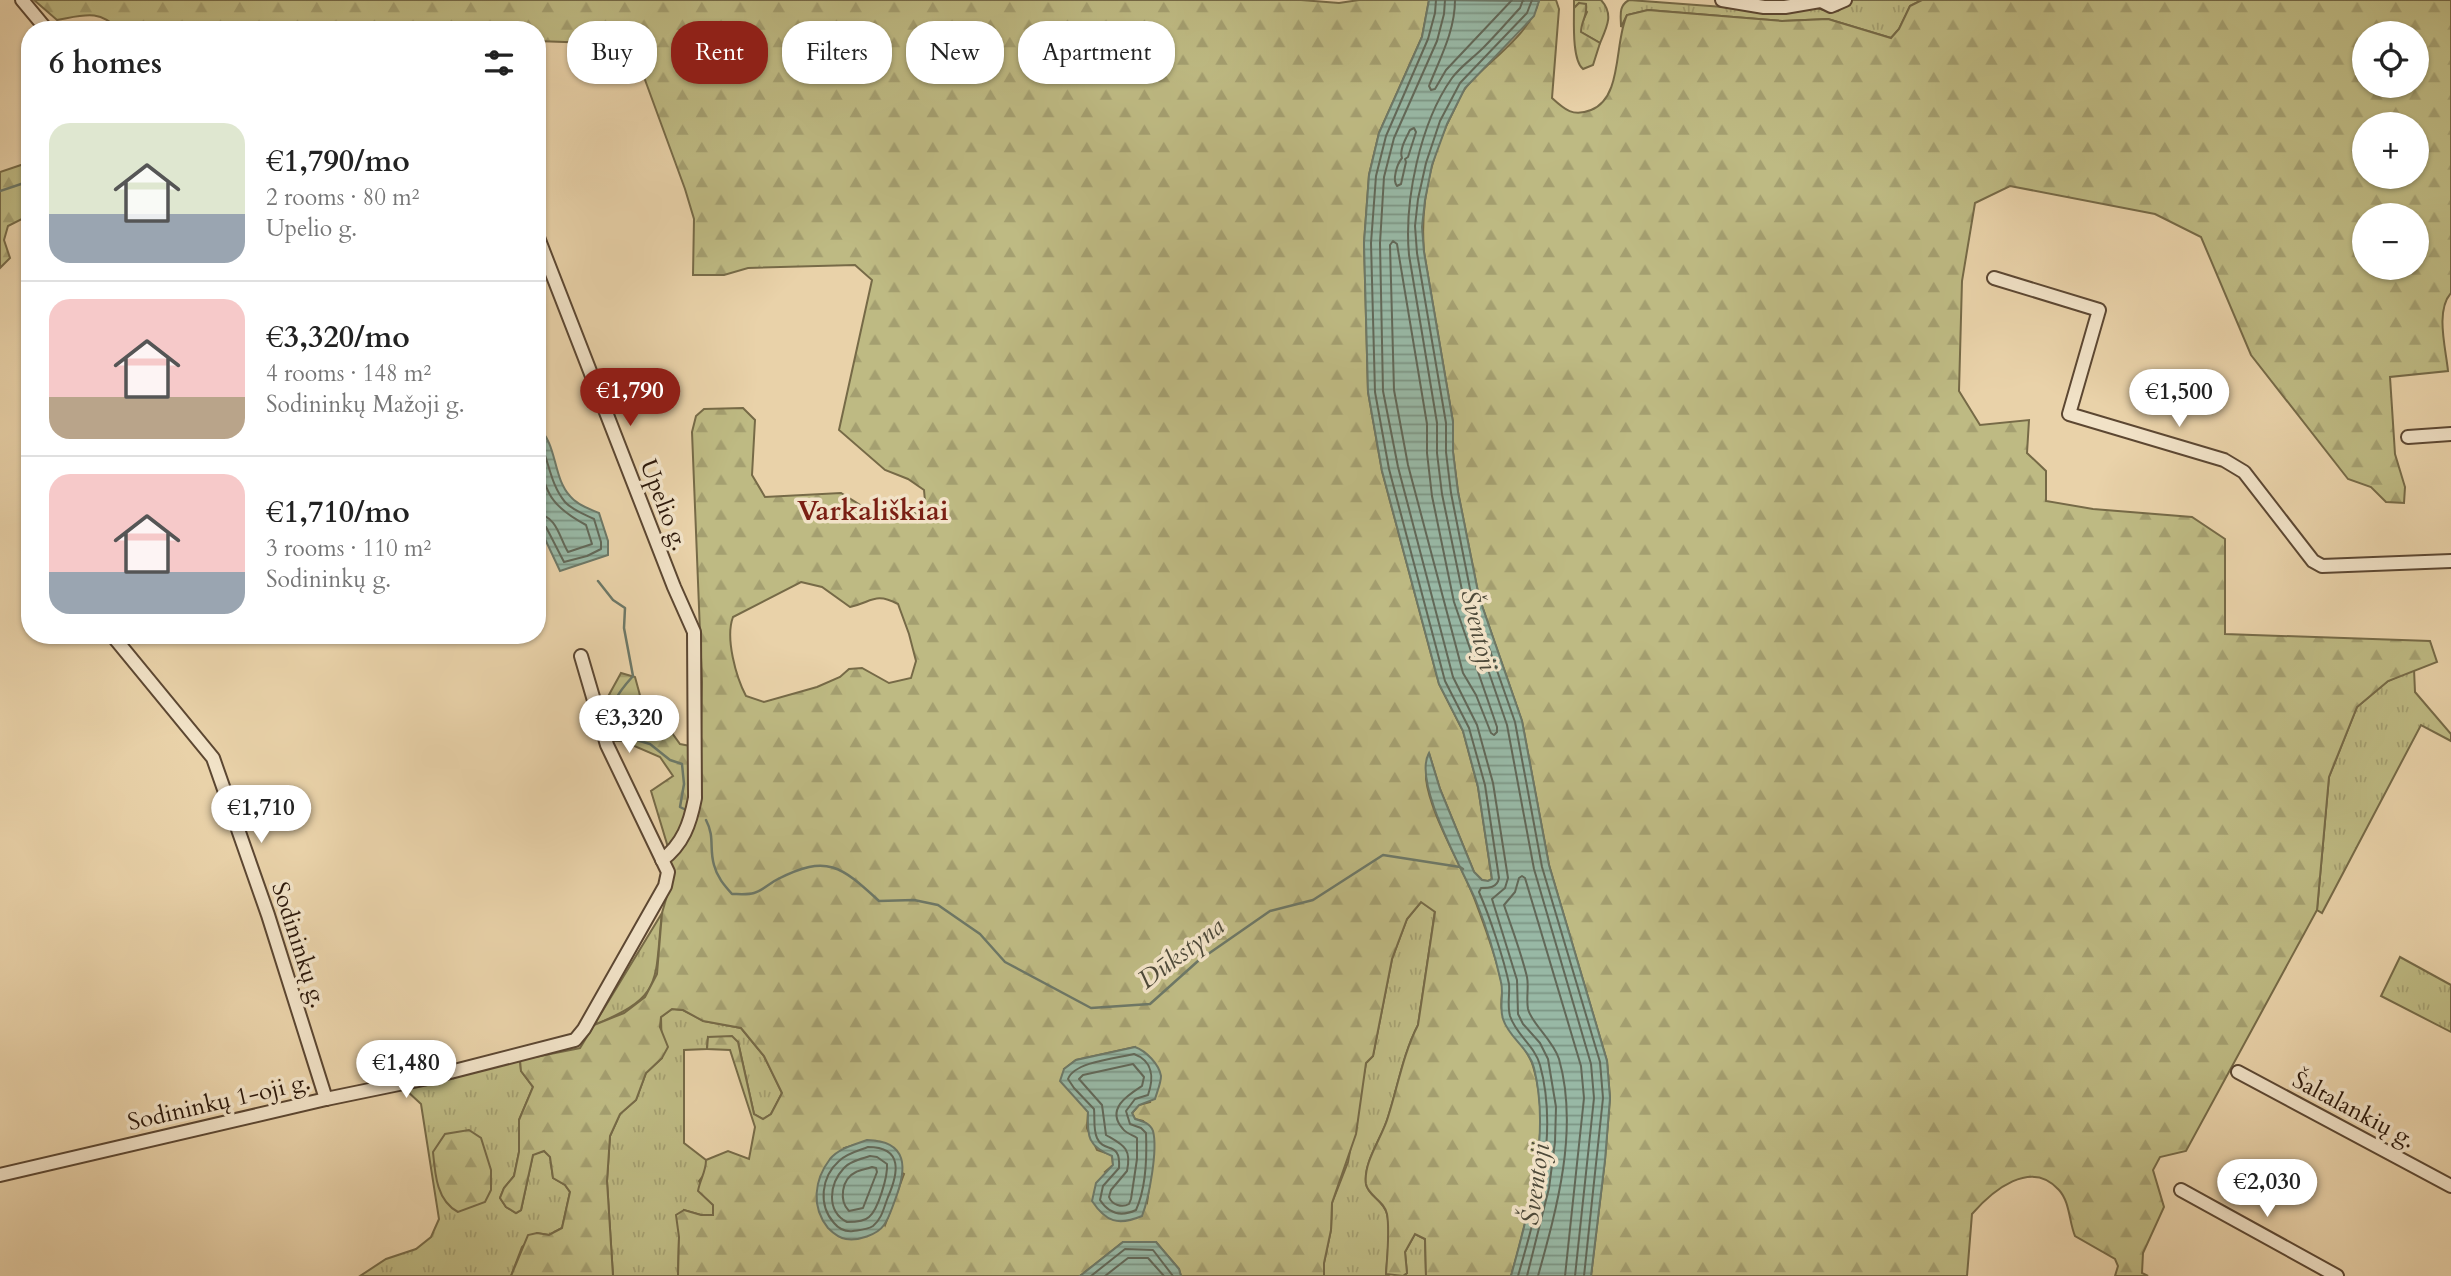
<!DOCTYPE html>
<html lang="en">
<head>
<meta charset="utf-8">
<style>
	body { margin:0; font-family:Cardo,serif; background:#f6f6f6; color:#222; height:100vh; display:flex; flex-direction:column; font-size:26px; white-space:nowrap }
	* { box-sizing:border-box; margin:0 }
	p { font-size:23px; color:#767676 }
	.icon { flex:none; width:38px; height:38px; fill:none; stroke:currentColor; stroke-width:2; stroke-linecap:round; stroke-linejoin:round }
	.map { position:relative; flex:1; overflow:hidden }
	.details { position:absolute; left:21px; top:21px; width:525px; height:623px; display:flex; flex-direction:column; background:#fff; border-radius:28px; box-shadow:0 2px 5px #0004 }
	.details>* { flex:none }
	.guide { position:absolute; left:567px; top:21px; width:665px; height:63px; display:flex; gap:14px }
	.controls { position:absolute; left:2352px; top:21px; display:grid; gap:14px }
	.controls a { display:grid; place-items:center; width:77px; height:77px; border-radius:50%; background:#fff; box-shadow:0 2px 5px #0004; font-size:35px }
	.price { position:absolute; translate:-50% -60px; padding:0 16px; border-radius:24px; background:#fff; color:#222; font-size:23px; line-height:46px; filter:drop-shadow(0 2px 4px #0008) }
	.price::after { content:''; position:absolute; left:50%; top:42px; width:21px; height:16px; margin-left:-10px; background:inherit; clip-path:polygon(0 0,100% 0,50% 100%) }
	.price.current { background:#8f2418; color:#fff }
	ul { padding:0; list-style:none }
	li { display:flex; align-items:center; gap:21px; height:175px; padding:0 28px }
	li+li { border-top:2px solid #e0e0e0 }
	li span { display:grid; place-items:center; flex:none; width:196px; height:140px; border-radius:21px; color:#555 }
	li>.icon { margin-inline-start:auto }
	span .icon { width:84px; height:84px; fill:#fffc; stroke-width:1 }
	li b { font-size:30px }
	h2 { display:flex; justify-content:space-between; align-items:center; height:84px; padding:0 28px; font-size:30px }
	.pill { padding:0 24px; border-radius:28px; background:#fff; box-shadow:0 2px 5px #0004; font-size:24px; line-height:63px }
	.pill.current { background:#8f2418; color:#fff }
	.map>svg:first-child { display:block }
	.grass { fill:url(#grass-tufts); stroke:#766a47; stroke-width:2 }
	.forest { fill:url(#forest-firs); stroke:#766a47; stroke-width:2; fill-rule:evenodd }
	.water { fill:url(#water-rules); stroke:#6d7867; stroke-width:2 }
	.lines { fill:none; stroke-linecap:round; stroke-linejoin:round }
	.shore { stroke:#626858; stroke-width:2 }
	.stream { stroke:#6d7867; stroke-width:2.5 }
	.minor-casing { stroke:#5c4732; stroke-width:16 }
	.minor { stroke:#f1e2c7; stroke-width:12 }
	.labels { text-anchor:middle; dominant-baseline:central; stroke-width:7; stroke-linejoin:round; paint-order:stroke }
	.street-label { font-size:24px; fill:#2d190b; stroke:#f1e2c7 }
	.water-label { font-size:26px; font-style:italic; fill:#4d4939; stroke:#f1e2c7 }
	.quarter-label { font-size:28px; font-weight:bold; fill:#7a1f14; stroke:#f1e2c7 }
</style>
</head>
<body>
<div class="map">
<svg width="2451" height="1276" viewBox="0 0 2451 1276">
	<defs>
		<pattern id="grass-tufts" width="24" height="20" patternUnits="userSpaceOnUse" patternTransform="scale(1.75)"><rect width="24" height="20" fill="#beba83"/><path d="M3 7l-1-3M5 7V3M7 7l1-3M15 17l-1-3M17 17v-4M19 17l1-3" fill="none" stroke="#a49f70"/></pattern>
		<pattern id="forest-firs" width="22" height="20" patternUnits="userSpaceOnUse" patternTransform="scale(1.75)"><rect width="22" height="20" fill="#beba83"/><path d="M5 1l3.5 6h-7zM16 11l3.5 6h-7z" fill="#a49f70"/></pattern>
		<pattern id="water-rules" width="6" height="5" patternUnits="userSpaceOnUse" patternTransform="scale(1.75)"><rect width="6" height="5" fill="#98b8a5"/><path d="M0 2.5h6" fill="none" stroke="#7c9585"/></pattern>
	</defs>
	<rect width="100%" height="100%" fill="#e9d2a9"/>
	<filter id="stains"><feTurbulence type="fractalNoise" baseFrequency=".00286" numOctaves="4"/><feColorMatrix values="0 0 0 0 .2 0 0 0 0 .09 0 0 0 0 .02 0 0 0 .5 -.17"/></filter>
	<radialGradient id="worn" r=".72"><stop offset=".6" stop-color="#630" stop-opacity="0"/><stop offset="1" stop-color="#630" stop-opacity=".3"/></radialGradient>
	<g class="grass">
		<path d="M1574,0H1601C1614,14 1607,27 1600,43L1581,32V25L1587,12L1579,3L1574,8Z"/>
		<path d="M1629,0L1737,8L1813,7L1831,12L1838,11L1851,0H1922L1910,6L1899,29L1891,38L1828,19L1782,21L1648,10L1627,15L1621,27C1621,16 1618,6 1629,0Z"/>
		<path d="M2414,669L2415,692L2451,734V741L2421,725L2322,913L2317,910L2329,777L2357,707L2388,681Z"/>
		<path d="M1421,902L1435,911L1418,1025C1403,1054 1398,1086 1388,1117C1382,1138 1363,1162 1366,1184C1368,1196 1384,1200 1387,1214C1391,1230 1387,1257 1386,1274L1389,1276H1324V1263L1331,1230L1332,1203L1348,1162L1366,1063L1373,1056L1392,959L1407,919Z"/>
		<path d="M662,913C654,982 665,996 594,1025Z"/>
		<path d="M2400,957L2451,985V1032L2381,996Z"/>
		<path d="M672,1009L683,1010L704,1021L741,1028L764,1056L782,1093L771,1114L763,1119L754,1114L738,1042L708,1037L707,1049L684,1050V1143L706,1160V1172L699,1181L713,1205V1215H701L684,1210L679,1237L678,1276H613L607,1181L610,1136L620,1114L636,1100L646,1073L662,1058L661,1017Z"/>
		<path d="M520,1060L521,1071L533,1087L519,1120V1152L514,1176L504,1188L500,1198L506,1207L516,1213L521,1210L533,1154L544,1151L550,1156L553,1178L565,1185L570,1192L562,1228L549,1235L537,1233L522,1247L511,1276H360L386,1259L416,1249L431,1237L439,1219L421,1104L407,1091L398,1089Z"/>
		<path d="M1415,1234L1425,1239L1426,1276H1403L1407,1273L1405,1252Z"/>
	</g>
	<g class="forest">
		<path d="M34,0H1301L1339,3L1359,0H1429L1422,37L1379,133L1369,175L1364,243L1368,392L1382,471L1439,684L1463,731L1478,787L1492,879L1488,881L1482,880L1474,872L1440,789L1429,753C1428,761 1426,771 1426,779C1430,815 1463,867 1476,903C1485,927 1497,959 1502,985C1503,993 1500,1003 1502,1011C1507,1033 1527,1045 1533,1066C1553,1128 1528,1216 1511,1276H1426L1425,1239L1415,1234L1405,1252L1407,1273L1403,1276L1386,1274C1387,1257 1390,1231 1387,1214C1384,1200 1368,1196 1366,1184C1363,1162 1382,1138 1388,1117C1398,1086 1403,1054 1418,1025L1435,912L1421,902L1407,919L1392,959L1373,1056L1366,1063L1356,1134L1332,1203L1331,1230L1324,1263V1276H1181L1179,1269L1156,1242H1123L1080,1276H678L679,1237L676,1215L684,1210L701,1215H713V1205L698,1191C700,1179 706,1172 706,1160L728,1151L749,1159L755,1127L730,1050L707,1049L708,1037L732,1036L738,1042L754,1114L763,1119L771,1114L782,1093L764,1056L741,1028L703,1021L683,1010L672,1009L661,1017L660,1027L668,1047L662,1058L646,1073L636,1100L620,1114L610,1136L607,1181L613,1276H511L528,1235L537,1233L549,1235L562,1228L570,1192L565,1185L553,1178L550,1157L544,1151L533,1155L521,1210L516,1213L506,1207L500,1198L504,1188L514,1176L519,1152V1120L533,1087L521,1071L520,1060L580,1048L594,1025L624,1013L645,997L657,974L662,913L671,882L667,844L651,791L673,776L660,757L623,741H610L605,702L621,673L635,677L644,710L662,719L680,744L690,746L701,738L702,682L692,432L696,416L704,409L743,408L755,420L752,475L765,497L841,493L862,506L897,515L919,512L925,501L924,490L908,479L885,470L839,430L872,280L855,265L748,268L724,275H693L694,219L685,189L637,58L620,44L537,41V30H120C98,9 85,15 57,20ZM801,582L822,587L850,607C872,602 875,592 898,604L909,634L916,661L911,678L889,683L862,668L849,669L840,677L817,687L764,702L746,696C736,677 725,638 733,617ZM1135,1047L1150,1102L1139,1105L1132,1113L1135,1119L1143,1121L1153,1132V1160L1147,1203L1105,1172L1113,1165L1112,1155L1097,1150L1087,1128L1088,1112L1064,1069L1076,1060ZM854,1145L904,1174L885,1225L844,1148Z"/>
		<path d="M1539,0H1556L1559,9L1552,98C1565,110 1573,117 1591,110C1623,98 1614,42 1627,15L1648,10L1782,21L1828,19L1891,38L1899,29L1910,6L1922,0H2451V293C2435,311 2446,349 2448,371L2390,377L2395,454L2405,487L2404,503L2386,502L2371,487L2348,479L2251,355L2201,237L2155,214L2010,186L1975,203L1962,281L1959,391L1980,425L2029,420L2027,453L2046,471V501L2093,509L2192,517L2225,539V634L2430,641L2437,662L2388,681L2357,707L2329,777L2317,910L2186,1151L2160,1157L2153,1170L2164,1207L2143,1253L2142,1273L2148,1276H2115L2118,1266L2115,1259L2075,1236C2069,1222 2070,1202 2059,1190C2031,1158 1992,1191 1972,1214L1967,1276H1591L1605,1160L1610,1098L1607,1061L1549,865L1522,721L1479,597L1458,492L1453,452V422L1424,252C1420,203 1431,154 1454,110C1458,102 1461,93 1467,86C1489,60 1531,34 1539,0ZM2364,33H2417V86H2364ZM2364,124H2417V177H2364ZM2364,215H2417V268H2364Z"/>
		<path d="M1579,3L1586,4C1588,15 1581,21 1581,32L1600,43L1593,65L1583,69C1572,60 1574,23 1574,8Z"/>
		<path d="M30,162V215L8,226L4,240L10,258L0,268V172Z"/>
		<path d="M469,1130L481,1138L491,1170V1190L485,1202L458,1212C437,1201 435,1175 433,1152L445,1134Z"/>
	</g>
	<g class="water">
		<path d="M1429,0L1539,1L1534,16L1465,88L1447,124L1432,165L1425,200L1422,227L1424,252L1453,422V452L1458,492L1479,597L1522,721L1549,865L1607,1061L1610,1098L1605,1160L1591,1276H1511C1529,1210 1551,1136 1534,1068C1529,1048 1509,1038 1503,1019C1499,1007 1504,994 1501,982C1495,955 1486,926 1476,901C1463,870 1412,782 1429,753L1440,789L1474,872L1482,880L1488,881L1492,879L1478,787L1463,731L1439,684L1382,471L1368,392L1364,243L1369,175L1379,133L1422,37Z"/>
		<path d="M537,426C558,444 552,476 570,496C577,505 590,509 599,513L608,541V555L560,571L537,522Z"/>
		<path d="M1135,1047C1146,1051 1159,1064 1161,1076C1161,1083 1157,1092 1155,1099L1139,1105L1132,1113L1135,1119C1142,1121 1150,1123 1153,1131C1158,1150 1149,1198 1142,1216C1118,1226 1106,1222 1092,1201L1096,1183L1113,1165L1112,1156C1088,1146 1087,1137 1088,1112L1060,1081L1064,1069L1076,1060Z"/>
		<path d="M867,1140C909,1141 907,1169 895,1200C892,1208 889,1218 884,1225C877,1235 858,1241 846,1239C839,1238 832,1232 828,1228C811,1207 814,1180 830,1159C839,1148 854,1145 867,1140Z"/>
		<path d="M1123,1242H1156L1179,1269L1181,1276H1080Z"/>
	</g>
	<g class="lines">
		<g class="shore">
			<path d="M1436,0L1435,13L1428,39L1386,136L1376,176L1371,243L1375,392L1389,469L1445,681L1469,728L1485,785L1499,878C1497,888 1489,888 1481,888L1479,892C1489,915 1504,959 1509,984C1510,994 1507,1005 1510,1016C1516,1035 1535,1046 1540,1065C1559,1134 1537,1210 1518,1276"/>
			<path d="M1445,0L1444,14L1437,41L1394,138L1384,177L1380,243L1383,391L1398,467L1453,677L1477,725L1493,783L1508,878L1505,888L1492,899L1517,980L1518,1014L1523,1024L1540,1043L1548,1059L1556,1107L1555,1142L1549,1188L1527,1276"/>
			<path d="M1455,0C1455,31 1440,58 1429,86L1431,90L1435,89L1446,70L1512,0"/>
			<path d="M1523,0L1520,8C1508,21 1496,35 1483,48C1473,58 1460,67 1452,78C1420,123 1404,201 1409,255L1437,423V453L1442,494L1464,600L1507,725L1534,869L1591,1064L1594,1098L1575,1276"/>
			<path d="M1532,0L1527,13L1460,83L1440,121L1426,163L1418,199L1415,226L1417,253L1446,423V452L1451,493L1472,599L1515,722L1542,867L1600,1062L1603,1098L1584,1276"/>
			<path d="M1414,128L1416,132L1408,157L1405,159L1406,162L1401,184L1397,186C1392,180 1397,164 1402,158C1399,150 1406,138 1410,130Z"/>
			<path d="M1393,241L1397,244L1427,424V453L1432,496L1454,602L1497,727V732L1494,735L1491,733L1476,695L1463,673L1408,465L1394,390L1390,245Z"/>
			<path d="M537,436C549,457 549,483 565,502C572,510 584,514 594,519L601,542V549L587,556L564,562L546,527L537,523"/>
			<path d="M537,455C547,494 549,505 586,525L592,544L568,552C559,537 557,516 537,514"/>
			<path d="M1134,1054C1153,1061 1154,1078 1148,1095L1135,1099L1126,1111L1130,1124L1141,1128L1146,1133C1147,1157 1146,1188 1136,1210C1121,1217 1109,1214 1100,1200L1103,1186L1119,1168C1121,1140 1104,1154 1097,1138C1093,1129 1095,1118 1094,1109L1074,1088L1068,1079C1074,1062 1117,1058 1134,1054Z"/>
			<path d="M1133,1064L1144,1077L1142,1086C1128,1095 1105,1109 1123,1129C1127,1134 1133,1135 1137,1138V1159L1131,1199L1129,1204C1122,1208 1112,1205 1109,1197L1111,1190L1127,1171C1132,1148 1123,1145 1106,1135L1102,1105L1079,1079L1083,1075Z"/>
			<path d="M868,1147C904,1147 898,1174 888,1197C884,1207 882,1219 873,1226C867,1230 860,1230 853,1231C845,1232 839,1229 834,1223C818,1205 821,1177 839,1161C847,1153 858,1151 868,1147Z"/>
			<path d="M870,1156L877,1157L887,1164C888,1176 878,1210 869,1217C864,1222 854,1222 847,1222C826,1211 829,1184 844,1168C850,1161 861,1159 870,1156Z"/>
			<path d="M872,1167L876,1168L877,1172L863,1208L849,1211C839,1201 841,1179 856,1172C860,1170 867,1169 872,1167Z"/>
			<path d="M1091,1276L1125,1249L1153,1250L1173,1276"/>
			<path d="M1105,1276L1128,1258H1148L1164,1276"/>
			<path d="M1538,1276C1557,1208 1579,1129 1559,1059C1553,1040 1531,1023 1528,1009C1526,998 1529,987 1527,977C1521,952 1512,929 1504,905L1515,892L1519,878L1522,876L1525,878L1581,1066L1584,1098L1565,1276"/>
		</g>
		<g class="stream">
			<path d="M0,191L30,181"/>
			<path d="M598,581L613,600L625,608L624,628L633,676C616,695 611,702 613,727L630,738L650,744L670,760L682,764L684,784L680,807L684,809"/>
			<path d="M706,820C715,837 709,848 714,865C717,877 724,885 732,894C738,894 748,895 754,893C762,891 770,883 778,879C827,854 841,866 879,901L914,900L938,905L980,934L1005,962L1091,1008L1150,1004L1198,961L1270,911L1313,900L1383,855L1460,867L1463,869"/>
		</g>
		<g class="minor-casing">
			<g id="minor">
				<path d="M22,0L47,30"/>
				<path d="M1722,0L1764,7H1785L1820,1"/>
				<path d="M1819,0L1831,6L1845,0"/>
				<path d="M537,235L674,587L694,632L695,798C690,824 683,844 662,860"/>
				<path d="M1994,278L2099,310L2069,414L2224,460L2244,472L2313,561L2322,566L2451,561"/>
				<path d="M2408,437L2451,434"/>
				<path d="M112,635L213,758L268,915L326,1099"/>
				<path d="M2238,1072L2451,1186"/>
				<path d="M0,1175L326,1099L423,1079L575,1040L584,1029L665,886L668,872L607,745L581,656"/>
				<path d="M2181,1190L2337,1276"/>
			</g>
		</g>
		<use href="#minor" class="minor"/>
	</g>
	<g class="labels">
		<g class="street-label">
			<text transform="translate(664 505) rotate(69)">Upelio g.</text>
			<text transform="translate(299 945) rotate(72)">Sodininkų g.</text>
			<text transform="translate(219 1102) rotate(-13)">Sodininkų 1-oji g.</text>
			<text transform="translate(2354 1110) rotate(28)">Šaltalankių g.</text>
		</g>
		<g class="water-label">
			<text transform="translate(1479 630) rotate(76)">Šventoji</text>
			<text transform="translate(1181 953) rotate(-37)">Dūkstyna</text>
			<text transform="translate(1535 1184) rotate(-82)">Šventoji</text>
		</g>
		<g class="quarter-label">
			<text x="873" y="511">Varkališkiai</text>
		</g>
	</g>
	<rect width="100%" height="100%" filter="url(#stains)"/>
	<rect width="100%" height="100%" fill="url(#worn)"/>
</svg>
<div class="controls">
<a><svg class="icon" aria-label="locate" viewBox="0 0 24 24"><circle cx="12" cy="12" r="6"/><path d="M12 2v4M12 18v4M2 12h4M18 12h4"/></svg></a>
<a>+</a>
<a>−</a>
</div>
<b class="price current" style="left:630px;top:428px">€1,790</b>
<b class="price" style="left:2179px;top:429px">€1,500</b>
<b class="price" style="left:629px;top:755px">€3,320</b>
<b class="price" style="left:261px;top:845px">€1,710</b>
<b class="price" style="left:406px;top:1100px">€1,480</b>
<b class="price" style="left:2267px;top:1219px">€2,030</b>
<div class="guide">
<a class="pill">Buy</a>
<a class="pill current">Rent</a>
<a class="pill">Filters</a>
<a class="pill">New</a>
<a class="pill">Apartment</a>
</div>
<section class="details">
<h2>6 homes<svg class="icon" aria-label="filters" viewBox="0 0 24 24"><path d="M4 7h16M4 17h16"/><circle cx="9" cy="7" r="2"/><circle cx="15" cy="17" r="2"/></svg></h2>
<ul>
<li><span style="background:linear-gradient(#dfe7d0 65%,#9aa5b1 0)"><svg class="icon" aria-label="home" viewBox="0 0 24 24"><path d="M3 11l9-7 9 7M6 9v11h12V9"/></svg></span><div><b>€1,790/mo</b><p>2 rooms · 80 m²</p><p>Upelio g.</p></div></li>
<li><span style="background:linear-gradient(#f6c9c9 70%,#b9a48a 0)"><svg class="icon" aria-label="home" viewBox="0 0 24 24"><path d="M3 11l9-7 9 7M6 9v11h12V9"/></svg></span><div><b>€3,320/mo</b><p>4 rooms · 148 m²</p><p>Sodininkų Mažoji g.</p></div></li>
<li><span style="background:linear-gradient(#f6c9c9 70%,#9aa5b1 0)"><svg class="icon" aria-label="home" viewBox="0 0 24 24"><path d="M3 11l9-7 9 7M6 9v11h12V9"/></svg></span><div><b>€1,710/mo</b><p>3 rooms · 110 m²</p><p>Sodininkų g.</p></div></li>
</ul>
</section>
</div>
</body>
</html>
